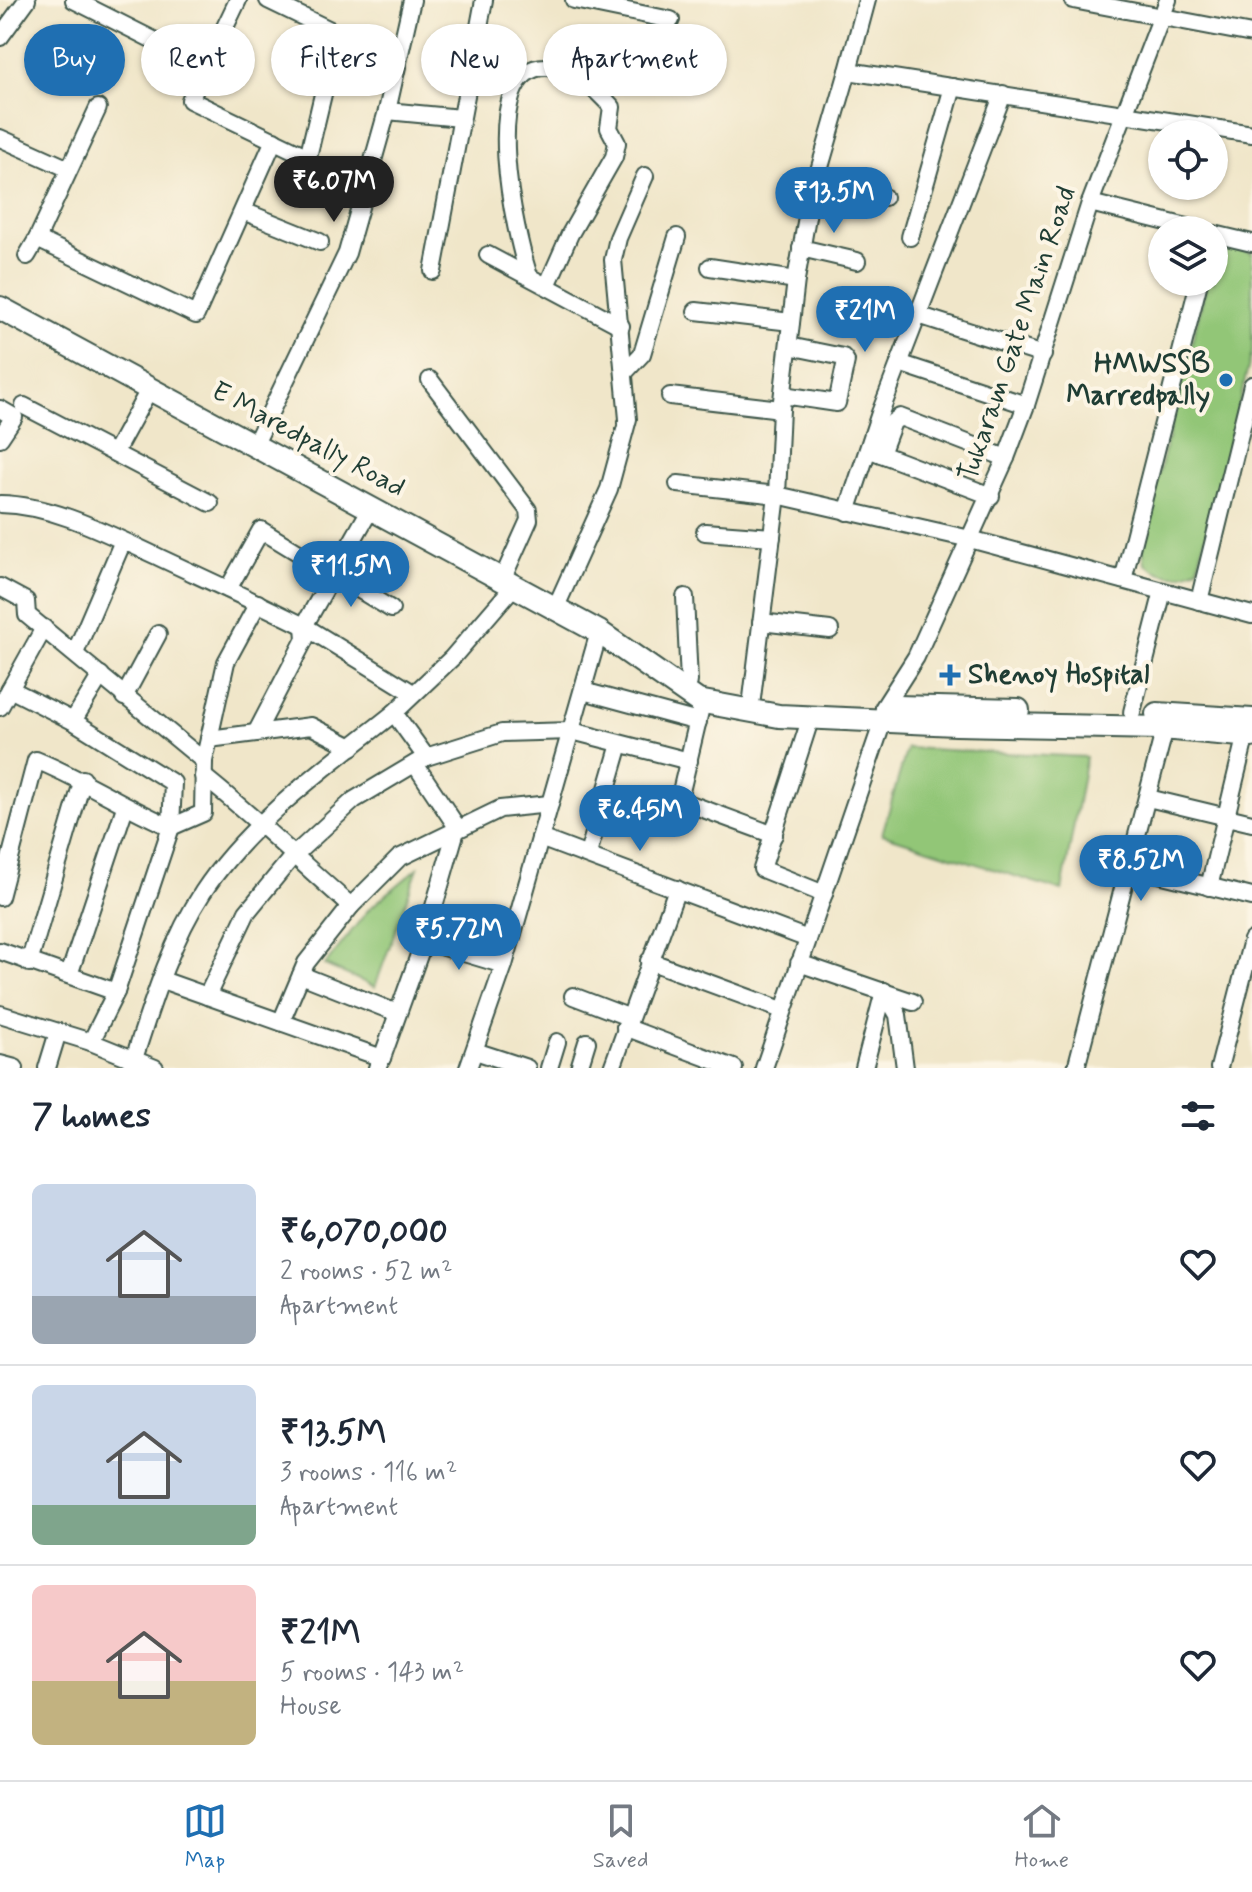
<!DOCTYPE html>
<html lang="en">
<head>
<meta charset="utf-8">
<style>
	body { margin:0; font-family:Mynerve,sans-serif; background:#f6f6f7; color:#1f2937; height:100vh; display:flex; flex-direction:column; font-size:30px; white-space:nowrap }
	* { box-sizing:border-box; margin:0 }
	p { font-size:26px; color:#747a83 }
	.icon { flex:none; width:44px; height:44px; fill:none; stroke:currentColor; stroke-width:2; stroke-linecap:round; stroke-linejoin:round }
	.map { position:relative; height:1068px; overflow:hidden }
	.side { display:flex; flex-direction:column; background:#fff; flex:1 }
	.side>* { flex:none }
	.top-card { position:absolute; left:24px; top:24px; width:800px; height:72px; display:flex; gap:16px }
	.tools { position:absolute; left:1148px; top:120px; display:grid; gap:16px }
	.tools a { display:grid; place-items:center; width:80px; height:80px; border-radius:50%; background:#fff; box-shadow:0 2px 6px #0004; font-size:40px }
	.price { position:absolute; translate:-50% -68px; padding:0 18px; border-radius:28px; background:#1f6fb2; color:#fff; font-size:26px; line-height:52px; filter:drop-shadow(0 2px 4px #0008) }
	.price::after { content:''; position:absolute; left:50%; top:48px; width:24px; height:18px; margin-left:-12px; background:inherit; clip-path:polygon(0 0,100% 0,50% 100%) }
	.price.on { background:#222; color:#fff }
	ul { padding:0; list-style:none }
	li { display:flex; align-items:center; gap:24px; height:200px; padding:0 32px }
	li+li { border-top:2px solid #e0e1e3 }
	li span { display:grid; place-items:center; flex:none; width:224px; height:160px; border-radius:12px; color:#555 }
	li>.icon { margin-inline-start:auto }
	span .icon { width:96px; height:96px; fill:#fffc; stroke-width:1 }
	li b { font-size:34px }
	h2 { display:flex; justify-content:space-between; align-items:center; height:96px; padding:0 32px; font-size:34px }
	.chip { padding:0 28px; border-radius:36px; background:#fff; box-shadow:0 2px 6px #0004; font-size:28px; line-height:72px }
	.chip.on { background:#1f6fb2; color:#fff }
	.dock { display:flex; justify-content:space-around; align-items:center; height:112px; border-top:2px solid #e0e1e3; background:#fff; font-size:22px; color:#747a83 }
	.dock a { display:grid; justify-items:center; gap:4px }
	.dock .on { color:#1f6fb2 }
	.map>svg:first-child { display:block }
	.green { fill:#92c677; stroke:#588256; stroke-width:2 }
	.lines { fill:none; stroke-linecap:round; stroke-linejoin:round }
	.minor-casing { stroke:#3e564a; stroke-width:20 }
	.major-casing { stroke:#3e564a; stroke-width:26 }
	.minor { stroke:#fff; stroke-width:16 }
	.major { stroke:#fff; stroke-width:22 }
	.poi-dot { fill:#1f6fb2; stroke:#fcf5e5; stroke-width:3 }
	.labels { text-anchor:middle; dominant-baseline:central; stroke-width:8; stroke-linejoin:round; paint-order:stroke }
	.street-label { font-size:28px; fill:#1f3d34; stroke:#fcf5e5 }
	.poi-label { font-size:28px; font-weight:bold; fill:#1f3d34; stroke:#fcf5e5; text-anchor:end }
</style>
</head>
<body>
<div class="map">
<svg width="1252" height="1068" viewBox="0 0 1252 1068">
	<rect width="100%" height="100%" fill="#fcf5e5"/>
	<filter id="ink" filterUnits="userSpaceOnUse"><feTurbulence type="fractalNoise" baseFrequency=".0125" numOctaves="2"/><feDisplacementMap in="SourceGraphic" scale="16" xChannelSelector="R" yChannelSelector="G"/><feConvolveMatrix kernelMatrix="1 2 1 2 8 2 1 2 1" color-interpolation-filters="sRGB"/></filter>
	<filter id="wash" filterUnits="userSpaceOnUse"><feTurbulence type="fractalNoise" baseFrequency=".006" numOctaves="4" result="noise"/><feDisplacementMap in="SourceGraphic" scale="32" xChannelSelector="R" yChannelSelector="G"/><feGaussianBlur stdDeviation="1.8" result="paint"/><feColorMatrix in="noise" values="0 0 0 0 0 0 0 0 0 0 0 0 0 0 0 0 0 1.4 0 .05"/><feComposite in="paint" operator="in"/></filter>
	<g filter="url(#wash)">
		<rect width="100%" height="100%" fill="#f0e6c9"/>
		<g class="green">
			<path d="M1217,244L1252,253V352L1198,567C1179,580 1164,577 1145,564L1142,542L1207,282H1214Z"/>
			<path d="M907,748L1086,757L1062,891L882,834Z"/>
			<path d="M418,868L375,987L325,965L369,909Z"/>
		</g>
	</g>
	<g filter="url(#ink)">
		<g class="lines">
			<g class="minor-casing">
				<g id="minor">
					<path d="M74,0L205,66"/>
					<path d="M238,0L190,100L308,157L335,44L330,30L268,0"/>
					<path d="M574,0L671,20"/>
					<path d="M867,0L848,71L1252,134"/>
					<path d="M1073,0L1252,34"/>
					<path d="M0,37L27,0"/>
					<path d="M387,111L461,118"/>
					<path d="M0,138L69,169"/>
					<path d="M302,176L308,157"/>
					<path d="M817,178L884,197"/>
					<path d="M1090,203L1199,230"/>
					<path d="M243,211L320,242"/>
					<path d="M1214,234L1252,243"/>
					<path d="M910,237L953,87"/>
					<path d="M37,239L98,108"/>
					<path d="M801,248L857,261"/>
					<path d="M488,255L621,326"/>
					<path d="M27,256L37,239L196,315L274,140"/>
					<path d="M710,267L796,280"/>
					<path d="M433,271L484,0"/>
					<path d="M529,276C516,237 476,67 546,67C575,67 593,87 612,107L609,128L617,143L614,157L570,234L547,286"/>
					<path d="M696,311L791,322"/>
					<path d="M918,315L1043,355"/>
					<path d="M899,363L1026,405"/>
					<path d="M625,372L642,354L677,237"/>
					<path d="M430,380L528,510L529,520L502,580"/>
					<path d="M783,395L837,403L846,361L843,357L789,346"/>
					<path d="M670,396L781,409"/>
					<path d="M24,406L210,503"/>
					<path d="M0,409L14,417L0,438"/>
					<path d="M254,446L347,253L387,111L412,0"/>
					<path d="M873,451L991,496"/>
					<path d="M115,452L150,388"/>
					<path d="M881,454L893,422L900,417L1006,458"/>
					<path d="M678,484L777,495L970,539L1252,615"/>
					<path d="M0,504C53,505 104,532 152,554C203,578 254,601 304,626L371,508"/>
					<path d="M847,512L880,413L1003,94"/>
					<path d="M705,532L772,537"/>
					<path d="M1123,580L1199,282"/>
					<path d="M514,586L452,658L394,713L426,757L502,733L572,731L689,761"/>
					<path d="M0,587L26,601L27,615L204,761"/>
					<path d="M228,589L261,530L391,609"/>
					<path d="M685,597L689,682"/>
					<path d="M1199,601L1252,385"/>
					<path d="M555,609L609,489L628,419L613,260L618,238L645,176"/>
					<path d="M761,622L830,630"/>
					<path d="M75,653L123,541"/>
					<path d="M10,689L73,721L173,783L171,827L116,992L91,1042"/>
					<path d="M583,691L698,722"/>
					<path d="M124,697L158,634"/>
					<path d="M752,698L777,495L781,409L796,280L809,205L848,71"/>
					<path d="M702,703L679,800L774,835"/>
					<path d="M0,707L44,628"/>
					<path d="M1132,712L1163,591"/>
					<path d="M811,717L762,869L824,894"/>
					<path d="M73,721L101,675"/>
					<path d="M209,739L226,662L258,603"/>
					<path d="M352,747L311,726L256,733L305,639L304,626L413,693"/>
					<path d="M203,776C255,817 301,863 351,906"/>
					<path d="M1148,798L1252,823"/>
					<path d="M540,838L808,939"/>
					<path d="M588,854L620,744"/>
					<path d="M1130,867L1252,897"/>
					<path d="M1209,887L1246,734"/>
					<path d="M0,897L36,760C83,779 124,807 171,827L203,813L204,761L209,739L256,733"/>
					<path d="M424,941L504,965"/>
					<path d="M0,951L116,992"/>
					<path d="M649,961L782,1010"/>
					<path d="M29,963L83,779"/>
					<path d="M799,963L913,1002"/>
					<path d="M69,975L125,807"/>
					<path d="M301,975L397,1013"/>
					<path d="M162,980L382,1058L377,1068"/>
					<path d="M884,991L898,1015L905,1068"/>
					<path d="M207,996L247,912L293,856L354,800L426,757"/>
					<path d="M573,996L628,1017"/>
					<path d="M0,1014L91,1042L155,1068"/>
					<path d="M281,1022L306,963L351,906L399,858L500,809L550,804"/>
					<path d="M625,1027L734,1068"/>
					<path d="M475,1051L527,1068"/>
					<path d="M382,1058L424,941L457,827L415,764"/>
					<path d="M0,1064L15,1068"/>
					<path d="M47,1068L58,1032"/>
					<path d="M131,1068C150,1010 169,944 203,892C248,823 330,764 394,713"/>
					<path d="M468,1068L504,965L599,632"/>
					<path d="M549,1068L557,1042"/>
					<path d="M579,1068L587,1042"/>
					<path d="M612,1068L677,889"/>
					<path d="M764,1068L883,721L884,707L916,657L1006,458L1026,405L1090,203L1168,0"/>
					<path d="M864,1068L884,991"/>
					<path d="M1076,1068L1165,728"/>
					<path d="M1219,1068L1252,940"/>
				</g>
			</g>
			<g class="major-casing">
				<g id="major">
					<path d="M0,308L599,632L698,701L779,716L956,724L1162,728L1252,736"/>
					<path d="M897,707L1018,710"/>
					<path d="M1157,714L1252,720"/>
				</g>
			</g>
			<use href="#minor" class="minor"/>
			<use href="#major" class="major"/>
		</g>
	</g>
	<g class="poi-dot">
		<circle cx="1226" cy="380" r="8"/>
		<path d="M946 663h8v8h8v8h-8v8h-8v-8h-8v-8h8z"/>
	</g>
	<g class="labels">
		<g class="street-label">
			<text transform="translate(1018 334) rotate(-71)">Tukaram Gate Main Road</text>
			<text transform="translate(308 440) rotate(28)">E Maredpally Road</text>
		</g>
		<g class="poi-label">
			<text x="1210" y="364">HMWSSB<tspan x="1210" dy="32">Marredpally</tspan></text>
			<text x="968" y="675" text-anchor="start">Shenoy Hospital</text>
		</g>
	</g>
</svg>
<div class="tools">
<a><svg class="icon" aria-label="locate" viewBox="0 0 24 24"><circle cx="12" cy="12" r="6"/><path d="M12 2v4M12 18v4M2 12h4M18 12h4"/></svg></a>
<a><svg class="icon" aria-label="layers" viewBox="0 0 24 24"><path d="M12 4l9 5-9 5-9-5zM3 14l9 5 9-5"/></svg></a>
</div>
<b class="price on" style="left:334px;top:224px">₹6.07M</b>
<b class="price" style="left:834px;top:235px">₹13.5M</b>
<b class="price" style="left:865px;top:354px">₹21M</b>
<b class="price" style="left:351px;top:609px">₹11.5M</b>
<b class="price" style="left:640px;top:853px">₹6.45M</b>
<b class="price" style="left:1141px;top:903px">₹8.52M</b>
<b class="price" style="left:459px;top:972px">₹5.72M</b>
<div class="top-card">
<a class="chip on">Buy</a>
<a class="chip">Rent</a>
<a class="chip">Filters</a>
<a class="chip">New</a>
<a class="chip">Apartment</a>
</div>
</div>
<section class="side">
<h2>7 homes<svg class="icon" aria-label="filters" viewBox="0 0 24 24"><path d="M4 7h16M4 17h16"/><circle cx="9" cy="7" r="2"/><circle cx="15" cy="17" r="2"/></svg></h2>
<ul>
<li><span style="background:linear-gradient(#c9d6e8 70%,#9aa5b1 0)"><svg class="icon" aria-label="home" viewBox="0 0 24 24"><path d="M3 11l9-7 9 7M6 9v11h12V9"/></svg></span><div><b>₹6,070,000</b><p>2 rooms · 52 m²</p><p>Apartment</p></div><svg class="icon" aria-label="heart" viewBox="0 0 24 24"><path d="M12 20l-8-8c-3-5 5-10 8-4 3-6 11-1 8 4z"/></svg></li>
<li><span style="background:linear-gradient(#c9d6e8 75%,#7fa58c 0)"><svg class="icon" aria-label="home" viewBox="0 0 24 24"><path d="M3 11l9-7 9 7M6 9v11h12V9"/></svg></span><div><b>₹13.5M</b><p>3 rooms · 116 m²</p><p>Apartment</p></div><svg class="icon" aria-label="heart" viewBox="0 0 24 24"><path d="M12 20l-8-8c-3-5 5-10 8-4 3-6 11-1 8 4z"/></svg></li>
<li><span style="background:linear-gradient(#f6c9c9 60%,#c2b280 0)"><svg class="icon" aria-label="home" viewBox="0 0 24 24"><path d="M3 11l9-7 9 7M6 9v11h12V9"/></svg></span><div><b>₹21M</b><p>5 rooms · 143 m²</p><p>House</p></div><svg class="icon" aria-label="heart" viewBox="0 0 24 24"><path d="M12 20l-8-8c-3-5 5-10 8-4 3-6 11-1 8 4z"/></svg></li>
</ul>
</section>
<nav class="dock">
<a class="on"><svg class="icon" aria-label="map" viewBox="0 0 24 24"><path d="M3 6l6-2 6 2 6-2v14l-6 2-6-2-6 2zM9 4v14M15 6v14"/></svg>Map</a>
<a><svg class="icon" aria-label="saved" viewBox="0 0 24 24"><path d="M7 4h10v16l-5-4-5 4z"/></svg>Saved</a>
<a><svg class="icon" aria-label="home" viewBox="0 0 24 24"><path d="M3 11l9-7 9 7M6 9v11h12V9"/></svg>Home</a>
</nav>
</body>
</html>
